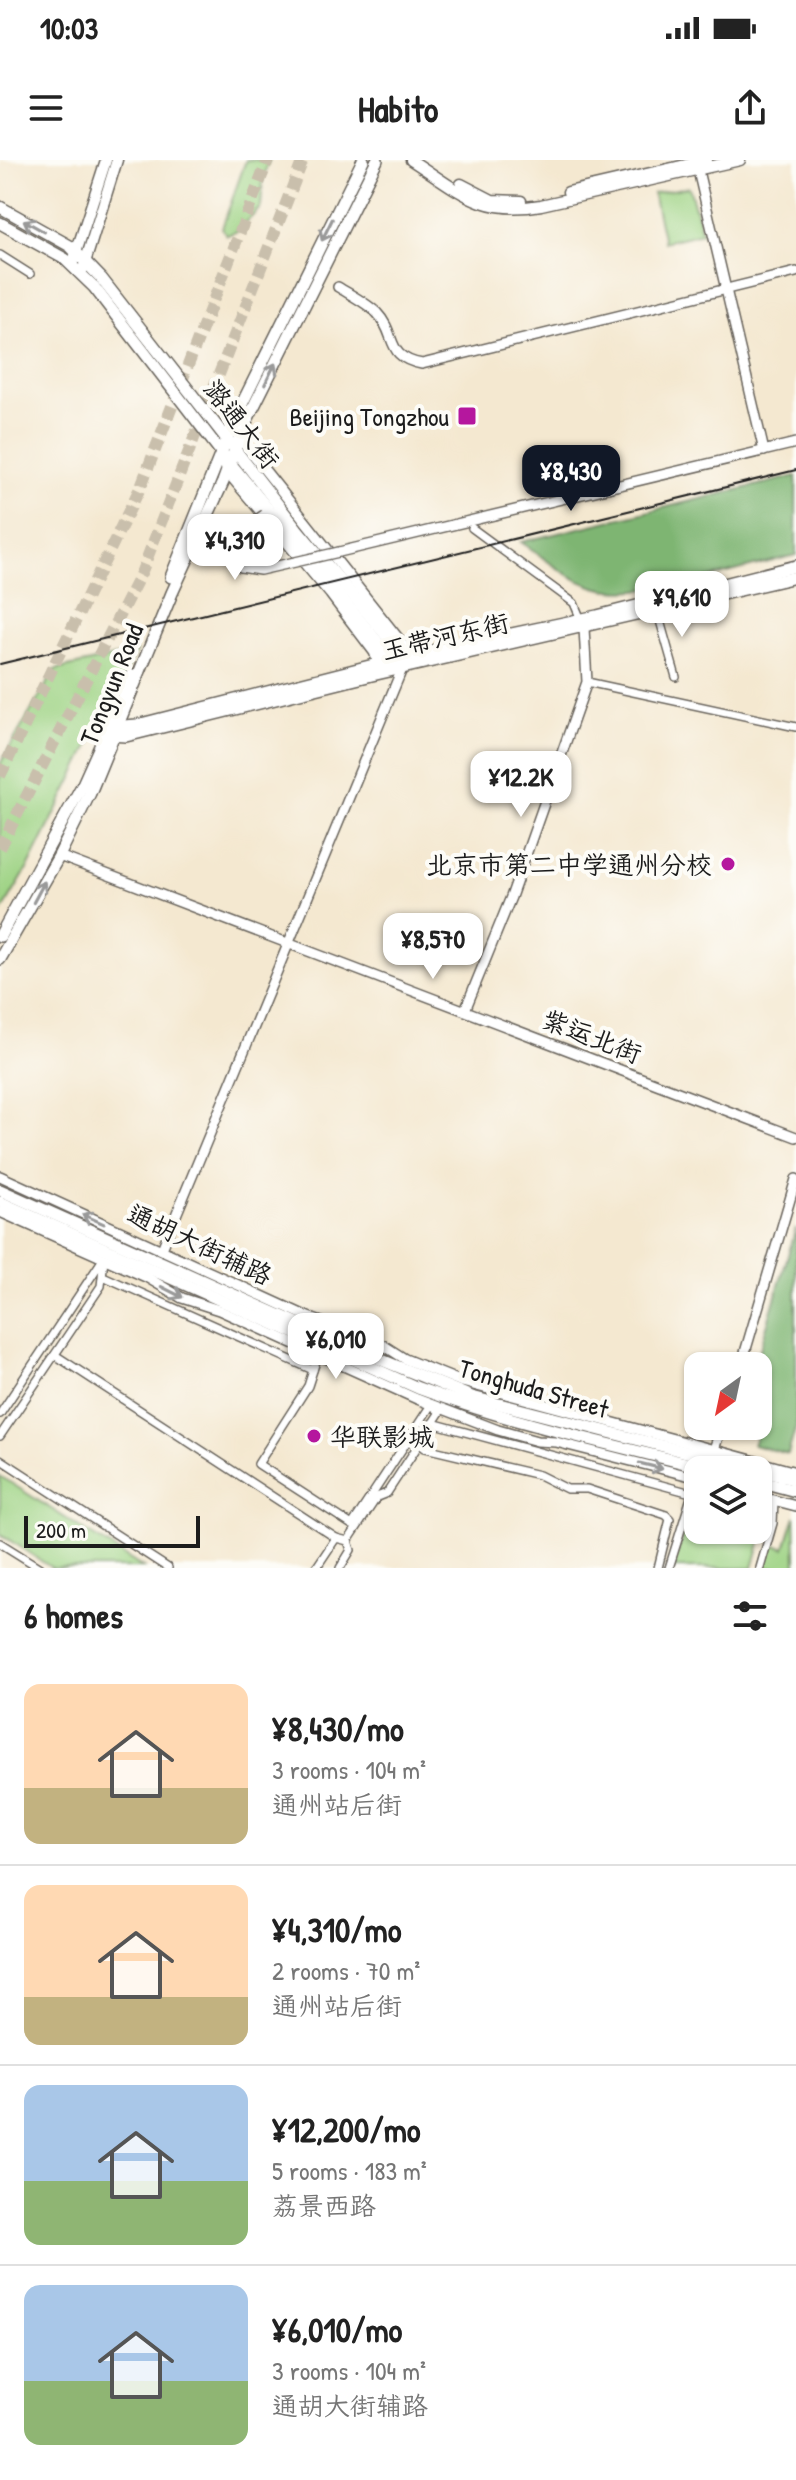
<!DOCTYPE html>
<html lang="en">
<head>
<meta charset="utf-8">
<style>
	body { margin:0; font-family:"Patrick Hand","LXGW WenKai TC",sans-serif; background:#f2f2f2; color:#222; height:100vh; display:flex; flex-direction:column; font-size:30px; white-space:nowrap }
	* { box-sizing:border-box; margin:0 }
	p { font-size:26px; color:#767676 }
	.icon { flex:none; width:44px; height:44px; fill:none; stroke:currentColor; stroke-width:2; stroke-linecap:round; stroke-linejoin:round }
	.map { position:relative; height:1408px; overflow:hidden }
	.details { display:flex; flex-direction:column; background:#fff; flex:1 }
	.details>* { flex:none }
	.needle { width:52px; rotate:213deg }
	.controls { position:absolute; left:684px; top:1192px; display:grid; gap:16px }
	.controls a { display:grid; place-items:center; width:88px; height:88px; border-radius:16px; background:#fff; box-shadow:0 2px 6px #0004; font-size:40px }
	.scale { position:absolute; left:24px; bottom:20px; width:176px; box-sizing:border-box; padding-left:8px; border:4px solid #1c1c1c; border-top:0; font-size:22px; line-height:28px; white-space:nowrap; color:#1c1c1c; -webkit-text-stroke:6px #fdfcf7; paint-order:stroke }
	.price { position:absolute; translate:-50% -68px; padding:0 18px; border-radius:16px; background:#fff; color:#222; font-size:26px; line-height:52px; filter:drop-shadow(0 2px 4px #0008) }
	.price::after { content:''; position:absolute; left:50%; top:48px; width:24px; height:18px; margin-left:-12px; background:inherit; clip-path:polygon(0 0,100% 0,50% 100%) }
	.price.active { background:#111827; color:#fff }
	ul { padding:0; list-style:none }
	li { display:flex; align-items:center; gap:24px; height:200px; padding:0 24px }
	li+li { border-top:2px solid #e0e0e0 }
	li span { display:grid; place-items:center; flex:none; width:224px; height:160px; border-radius:16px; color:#555 }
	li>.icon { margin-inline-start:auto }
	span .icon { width:96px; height:96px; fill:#fffc; stroke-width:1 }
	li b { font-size:34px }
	h2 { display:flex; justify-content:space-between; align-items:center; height:96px; padding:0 24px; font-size:34px }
	.status { display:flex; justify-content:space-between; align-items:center; height:56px; padding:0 40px; background:#fff; direction:ltr }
	.status svg { height:22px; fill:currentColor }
	header { display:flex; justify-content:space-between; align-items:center; height:104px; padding:0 24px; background:#fff; font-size:36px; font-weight:800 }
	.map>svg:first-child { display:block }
	.green { fill:#9ed384; stroke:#5d7850; stroke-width:2 }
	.forest { fill:#7eb572; stroke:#4d6847; stroke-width:2 }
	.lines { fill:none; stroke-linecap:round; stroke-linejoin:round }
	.motorway-tunnel { stroke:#c9bfac; stroke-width:12; stroke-dasharray:12 6; stroke-linecap:butt }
	.minor-casing { stroke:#68635b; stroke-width:10 }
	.tertiary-casing { stroke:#68635b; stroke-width:12 }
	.secondary-casing { stroke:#68635b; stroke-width:13 }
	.primary-casing { stroke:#68635b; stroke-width:14 }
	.minor { stroke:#fff; stroke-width:7 }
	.tertiary { stroke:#fff; stroke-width:9 }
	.secondary { stroke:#fff; stroke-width:10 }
	.primary { stroke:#fff; stroke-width:11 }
	.rail { stroke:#1c1c1c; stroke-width:2 }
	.tertiary-bridge-casing { stroke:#68635b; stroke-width:12; stroke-linecap:butt }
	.tertiary-bridge { stroke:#fff; stroke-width:9 }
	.oneway { stroke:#999 }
	.poi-dot { fill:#b5179e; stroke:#fdfcf7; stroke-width:3 }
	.labels { text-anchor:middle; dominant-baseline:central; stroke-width:8; stroke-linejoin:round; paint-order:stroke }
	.poi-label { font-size:26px; fill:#1c1c1c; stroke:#fdfcf7; text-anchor:end }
	.street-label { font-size:26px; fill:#1c1c1c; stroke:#fdfcf7 }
</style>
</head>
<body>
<div class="status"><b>10:03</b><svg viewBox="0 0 49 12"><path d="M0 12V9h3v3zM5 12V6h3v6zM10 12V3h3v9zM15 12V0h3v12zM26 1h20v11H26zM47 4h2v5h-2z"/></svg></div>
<header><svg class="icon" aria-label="menu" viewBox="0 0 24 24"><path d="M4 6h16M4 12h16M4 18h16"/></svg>Habito<svg class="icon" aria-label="share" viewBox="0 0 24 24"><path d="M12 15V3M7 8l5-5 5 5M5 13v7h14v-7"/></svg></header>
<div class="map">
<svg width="796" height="1408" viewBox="0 0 796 1408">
	<rect width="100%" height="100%" fill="#fdfcf7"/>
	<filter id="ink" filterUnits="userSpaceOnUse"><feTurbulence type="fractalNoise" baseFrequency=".0125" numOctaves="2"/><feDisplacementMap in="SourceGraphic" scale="16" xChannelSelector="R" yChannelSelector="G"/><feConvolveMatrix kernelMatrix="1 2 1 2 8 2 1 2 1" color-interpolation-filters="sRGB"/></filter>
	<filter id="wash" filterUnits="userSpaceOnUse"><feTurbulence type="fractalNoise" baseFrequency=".006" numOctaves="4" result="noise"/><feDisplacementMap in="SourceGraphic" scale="32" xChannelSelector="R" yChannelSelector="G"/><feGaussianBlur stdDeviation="1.8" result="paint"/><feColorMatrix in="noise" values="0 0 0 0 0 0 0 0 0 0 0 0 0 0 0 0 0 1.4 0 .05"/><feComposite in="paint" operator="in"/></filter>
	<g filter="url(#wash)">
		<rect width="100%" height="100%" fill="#f4e8d0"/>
		<g class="green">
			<path d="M246,0H269L263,19L261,47L238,71L227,75L222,68Z"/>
			<path d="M689,27L702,73L664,82L653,33Z"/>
			<path d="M136,492L29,706L0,755V604L55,510Z"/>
			<path d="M0,1316L143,1408H52L0,1374Z"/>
			<path d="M696,1330L698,1370H758V1344L766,1346V1362L753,1408H673Z"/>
			<path d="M795,1356L796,1408H763L771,1385L785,1388Z"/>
		</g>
		<g class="forest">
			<path d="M796,316V395C746,407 642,442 595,427C568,419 544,398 521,382Z"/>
			<path d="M796,1068V1266L788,1294L753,1285L759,1268L752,1266H758V1206H755Z"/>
		</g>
	</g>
	<g filter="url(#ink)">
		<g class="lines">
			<g class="motorway-tunnel">
				<path d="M0,616L141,326L268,0"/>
				<path d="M0,688L142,411L303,0"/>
			</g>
			<g class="minor-casing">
				<g id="minor">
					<path d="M0,95L30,114"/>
					<path d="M472,368L574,443L582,462"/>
					<path d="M657,450L676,517"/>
					<path d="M587,522L796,567"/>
					<path d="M103,1116L313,1210"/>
					<path d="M317,1190L318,1195L308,1226L258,1304L352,1365L431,1245"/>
					<path d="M55,1195L336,1378"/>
					<path d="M0,1254L103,1099"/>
					<path d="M432,1263L691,1333"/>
					<path d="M0,1276L101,1126L104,1099"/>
					<path d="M419,1283L425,1288L539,1315L567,1329H587L666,1355L670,1359L658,1408"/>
					<path d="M0,1299L168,1408"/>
					<path d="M0,1383L40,1408"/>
					<path d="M316,1408L336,1378L348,1381L377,1337L387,1333L440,1252L435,1248"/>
					<path d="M340,1408L351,1390L348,1381"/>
					<path d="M669,1408L698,1315"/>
					<path d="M760,1408L773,1363L774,1341"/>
				</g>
			</g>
			<g class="tertiary-casing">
				<g id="tertiary">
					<path d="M696,2L764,291"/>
					<path d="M338,127C351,135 367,143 377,153C398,175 384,197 422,204L796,112"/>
					<path d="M225,306L227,312L330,434L374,492L377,500L372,507"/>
					<path d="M339,392L796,283"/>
					<path d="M59,696L796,977"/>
					<path d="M465,850L511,737L587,522L584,468"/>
					<path d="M0,1016L308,1157L383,1185L405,1199L462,1222L796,1312"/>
					<path d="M0,1052L148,1118L182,1138L219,1150L417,1239L498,1270L537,1281L556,1282L698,1318"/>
					<path d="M162,1089L407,497L403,484L244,284L242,274"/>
					<path d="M741,1206L796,1019"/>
					<path d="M712,1295L722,1266"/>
					<path d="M758,1336L796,1346"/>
				</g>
			</g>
			<g class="secondary-casing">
				<g id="secondary">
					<path d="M411,0C458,30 481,56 541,45L740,0"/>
					<path d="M461,24L492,40L521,41"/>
					<path d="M568,32L707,0"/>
					<path d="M72,105L106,0"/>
					<path d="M83,109L117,0"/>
				</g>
			</g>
			<g class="primary-casing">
				<g id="primary">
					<path d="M0,47L70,86L101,118L297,369L395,486L403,504"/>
					<path d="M0,63L65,99L94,127L221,292L381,486L388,502L392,504"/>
					<path d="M171,417L236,256L363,0"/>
					<path d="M112,567L137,565L417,494L597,456L796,406"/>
					<path d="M108,575L126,576L372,515L796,417"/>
					<path d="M0,776L83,624L132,515"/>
					<path d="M0,799L59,696L90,633L172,433L223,322L242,270L377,0"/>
					<path d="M0,1030L355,1189L472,1237L756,1310"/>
					<path d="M0,1042L418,1228C514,1264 614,1285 713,1310"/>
					<path d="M758,1310L796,1320"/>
					<path d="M758,1321L796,1331"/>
				</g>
			</g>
			<use href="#minor" class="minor"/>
			<use href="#tertiary" class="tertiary"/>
			<use href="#secondary" class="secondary"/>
			<use href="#primary" class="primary"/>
			<path class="rail" d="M0,504L796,310"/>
			<g class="tertiary-bridge-casing">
				<path id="tertiary-bridge" d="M264,355L233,376L230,393L241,407L260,410L339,392"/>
			</g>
			<use href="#tertiary-bridge" class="tertiary-bridge"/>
		</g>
		<defs><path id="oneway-shaft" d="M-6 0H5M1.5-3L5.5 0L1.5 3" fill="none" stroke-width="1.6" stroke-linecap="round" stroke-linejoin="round" transform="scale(2)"/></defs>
		<g class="oneway">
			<use href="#oneway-shaft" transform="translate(34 66) rotate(-151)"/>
			<use href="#oneway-shaft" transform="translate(327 70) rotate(116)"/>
			<use href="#oneway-shaft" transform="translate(270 214) rotate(-64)"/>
			<use href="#oneway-shaft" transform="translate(39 732) rotate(-62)"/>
			<use href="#oneway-shaft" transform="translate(93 1059) rotate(-156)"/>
			<use href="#oneway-shaft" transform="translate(172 1132) rotate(27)"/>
			<use href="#oneway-shaft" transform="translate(651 1306) rotate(14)"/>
		</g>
	</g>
	<g class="poi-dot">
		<rect x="457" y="246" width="20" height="20" rx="4"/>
		<circle cx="728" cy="704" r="8"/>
		<circle cx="314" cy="1276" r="8"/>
	</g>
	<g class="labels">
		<g class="poi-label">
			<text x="449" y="256">Beijing Tongzhou</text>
			<text x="712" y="704">北京市第二中学通州分校</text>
			<text x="330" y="1276" text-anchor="start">华联影城</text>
		</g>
		<g class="street-label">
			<text transform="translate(242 264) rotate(52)">潞通大街</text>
			<text transform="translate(445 476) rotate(-13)">玉带河东街</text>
			<text transform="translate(111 524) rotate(-68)">Tongyun Road</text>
			<text transform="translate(592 876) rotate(21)">紫运北街</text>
			<text transform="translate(200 1084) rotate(25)">通胡大街辅路</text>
			<text transform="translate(534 1228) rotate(16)">Tonghuda Street</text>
		</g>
	</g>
</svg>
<div class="controls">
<a><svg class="needle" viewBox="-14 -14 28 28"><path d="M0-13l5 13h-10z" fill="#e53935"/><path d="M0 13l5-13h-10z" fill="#767676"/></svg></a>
<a><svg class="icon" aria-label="layers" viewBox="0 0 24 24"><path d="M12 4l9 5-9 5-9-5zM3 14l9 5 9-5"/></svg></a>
</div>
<div class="scale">200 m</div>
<b class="price active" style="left:571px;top:353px">¥8,430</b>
<b class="price" style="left:235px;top:422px">¥4,310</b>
<b class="price" style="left:682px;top:479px">¥9,610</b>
<b class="price" style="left:521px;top:659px">¥12.2K</b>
<b class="price" style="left:433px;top:821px">¥8,570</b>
<b class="price" style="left:336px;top:1221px">¥6,010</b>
</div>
<section class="details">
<h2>6 homes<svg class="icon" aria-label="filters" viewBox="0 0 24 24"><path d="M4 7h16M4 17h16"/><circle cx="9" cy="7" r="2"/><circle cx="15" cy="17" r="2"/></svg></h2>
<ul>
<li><span style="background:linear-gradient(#ffd9b3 65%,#c2b280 0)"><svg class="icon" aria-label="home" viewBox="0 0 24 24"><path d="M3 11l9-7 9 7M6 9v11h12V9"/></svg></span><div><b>¥8,430/mo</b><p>3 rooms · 104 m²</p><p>通州站后街</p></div></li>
<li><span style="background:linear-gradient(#ffd9b3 70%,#c2b280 0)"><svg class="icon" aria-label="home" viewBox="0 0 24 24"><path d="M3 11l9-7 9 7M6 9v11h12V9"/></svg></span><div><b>¥4,310/mo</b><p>2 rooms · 70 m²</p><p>通州站后街</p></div></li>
<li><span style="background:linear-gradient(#a9c7e8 60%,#8fb573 0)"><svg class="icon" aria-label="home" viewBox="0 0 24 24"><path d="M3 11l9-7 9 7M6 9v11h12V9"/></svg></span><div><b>¥12,200/mo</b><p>5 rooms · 183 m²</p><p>荔景西路</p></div></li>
<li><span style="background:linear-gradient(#a9c7e8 60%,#8fb573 0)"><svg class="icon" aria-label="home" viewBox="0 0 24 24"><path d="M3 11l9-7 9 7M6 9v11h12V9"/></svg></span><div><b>¥6,010/mo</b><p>3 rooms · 104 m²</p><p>通胡大街辅路</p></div></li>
</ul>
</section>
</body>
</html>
